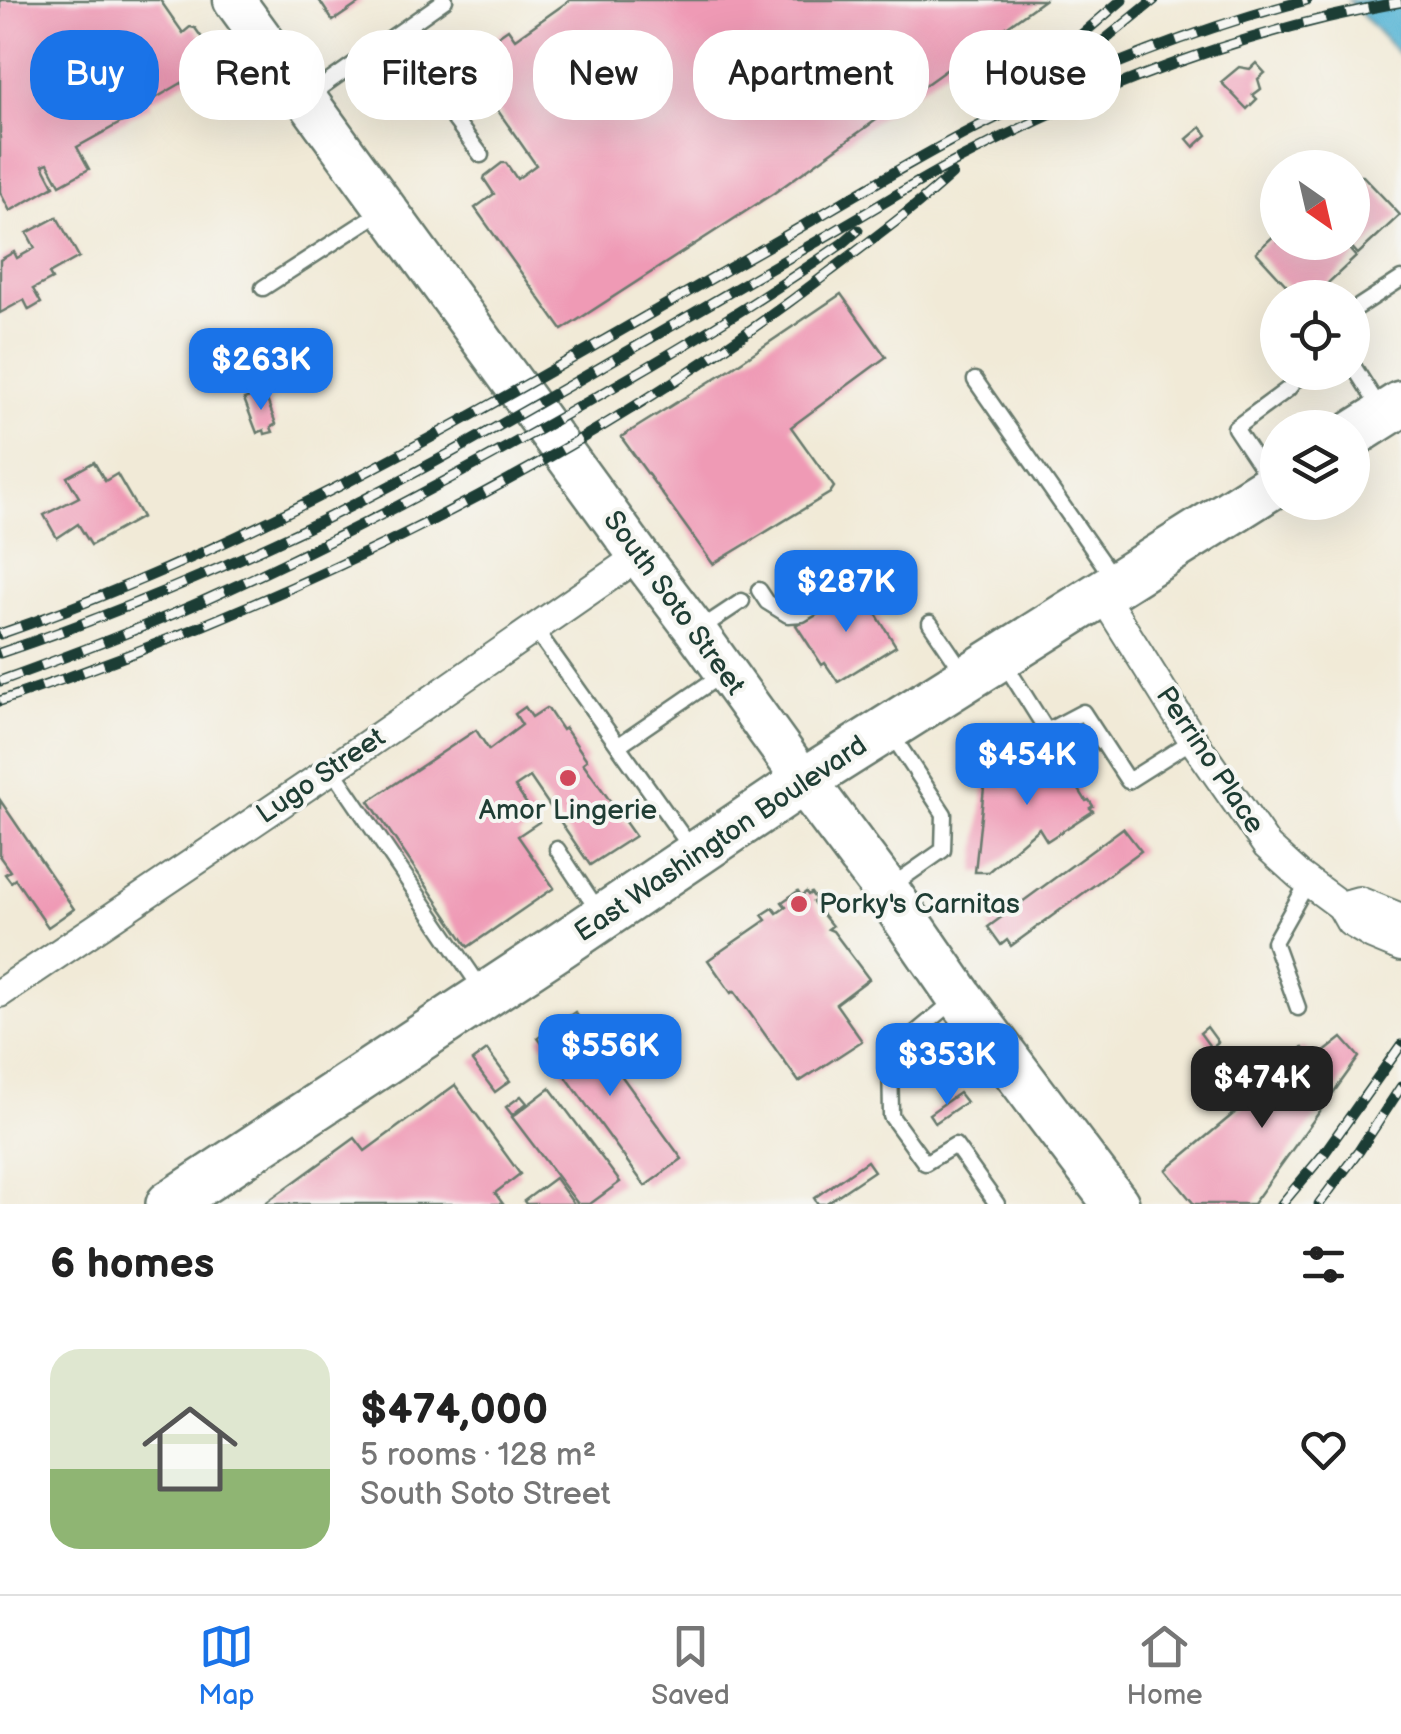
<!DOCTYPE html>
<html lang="en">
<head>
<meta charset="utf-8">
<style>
	body { margin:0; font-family:"Balsamiq Sans",sans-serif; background:#f2f2f2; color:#222; height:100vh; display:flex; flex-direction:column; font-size:38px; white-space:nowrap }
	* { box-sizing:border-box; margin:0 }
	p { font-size:32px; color:#767676 }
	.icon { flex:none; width:55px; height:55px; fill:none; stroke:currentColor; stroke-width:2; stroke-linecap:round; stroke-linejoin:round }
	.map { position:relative; height:1204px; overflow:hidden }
	.details { display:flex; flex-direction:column; background:#fff; flex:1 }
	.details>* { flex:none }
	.hud { position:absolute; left:30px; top:30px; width:1342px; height:90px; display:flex; gap:20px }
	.needle { width:65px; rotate:146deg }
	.controls { position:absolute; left:1260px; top:150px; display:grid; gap:20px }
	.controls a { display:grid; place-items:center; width:110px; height:110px; border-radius:50%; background:#fff; box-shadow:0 10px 40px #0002; font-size:50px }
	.price { position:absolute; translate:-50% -85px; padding:0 22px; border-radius:20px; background:#1a73e8; color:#fff; font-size:32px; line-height:65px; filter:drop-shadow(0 2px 5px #0008) }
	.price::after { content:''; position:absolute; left:50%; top:60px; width:30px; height:22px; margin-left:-15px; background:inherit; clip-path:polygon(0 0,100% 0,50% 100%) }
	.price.active { background:#222; color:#fff }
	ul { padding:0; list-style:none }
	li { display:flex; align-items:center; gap:30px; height:250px; padding:0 50px }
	li span { display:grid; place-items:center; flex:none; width:280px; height:200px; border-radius:30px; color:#555 }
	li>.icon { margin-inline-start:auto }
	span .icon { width:120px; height:120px; fill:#fffc; stroke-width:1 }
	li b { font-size:42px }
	h2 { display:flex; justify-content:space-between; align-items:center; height:120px; padding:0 50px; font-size:42px }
	.chip { padding:0 35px; border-radius:40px; background:#fff; box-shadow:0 10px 40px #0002; font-size:35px; line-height:90px }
	.chip.active { background:#1a73e8; color:#fff }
	.tabs { display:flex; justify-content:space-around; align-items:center; height:140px; border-top:2px solid #e0e0e0; background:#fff; font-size:28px; color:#767676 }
	.tabs a { display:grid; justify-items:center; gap:5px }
	.tabs .active { color:#1a73e8 }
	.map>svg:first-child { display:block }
	.water { fill:#55b4d4; stroke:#3a7884; stroke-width:2.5 }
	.building { fill:#ef9ab5 }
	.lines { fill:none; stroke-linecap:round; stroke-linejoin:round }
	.lane-casing { stroke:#687a6d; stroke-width:19 }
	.street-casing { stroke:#687a6d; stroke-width:32 }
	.secondary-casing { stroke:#687a6d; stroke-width:45 }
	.primary-casing { stroke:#687a6d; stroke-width:50 }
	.lane { stroke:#fff; stroke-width:14 }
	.street { stroke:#fff; stroke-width:28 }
	.secondary { stroke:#fff; stroke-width:40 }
	.primary { stroke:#fff; stroke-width:45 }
	.rail-casing { stroke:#1f3d34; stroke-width:11 }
	.rail { stroke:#f6f6f2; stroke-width:8; stroke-dasharray:22; stroke-linecap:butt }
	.poi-dot { fill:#d1495b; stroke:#f6f6f2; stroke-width:4 }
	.labels { text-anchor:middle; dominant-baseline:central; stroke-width:8; stroke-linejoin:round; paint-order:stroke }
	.street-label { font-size:28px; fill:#1f3d34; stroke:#f6f6f2 }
	.poi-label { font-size:28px; fill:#1f3d34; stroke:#f6f6f2 }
</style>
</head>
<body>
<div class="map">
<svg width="1401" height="1204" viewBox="0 0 1401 1204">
	<rect width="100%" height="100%" fill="#f6f6f2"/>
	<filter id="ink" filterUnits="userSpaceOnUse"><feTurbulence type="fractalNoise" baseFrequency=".01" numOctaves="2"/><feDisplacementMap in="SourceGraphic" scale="20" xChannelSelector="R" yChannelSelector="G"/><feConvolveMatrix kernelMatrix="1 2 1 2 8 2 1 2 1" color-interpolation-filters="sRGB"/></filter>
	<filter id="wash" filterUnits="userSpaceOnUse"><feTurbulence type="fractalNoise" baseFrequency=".0048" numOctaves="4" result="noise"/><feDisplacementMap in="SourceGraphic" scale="40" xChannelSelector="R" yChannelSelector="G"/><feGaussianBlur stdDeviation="2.25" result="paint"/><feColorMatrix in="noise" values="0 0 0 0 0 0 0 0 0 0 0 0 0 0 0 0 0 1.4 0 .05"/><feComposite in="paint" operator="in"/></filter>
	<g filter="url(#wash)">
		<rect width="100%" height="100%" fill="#f1ead7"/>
		<path class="water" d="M1348,0H1401V56Z"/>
		<g id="blocks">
			<g class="building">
				<path d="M0,0H160L183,33L190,27L195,28L217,59L216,63L149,102L151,106L77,147L89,169L60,185L48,163L43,165L54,186L10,211L0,192Z"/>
				<path d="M319,0H364L333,21Z"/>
				<path d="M570,0H1044L774,193L562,330L475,208L494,194L484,179L485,176L502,163H506L517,179L536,165L487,95L476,103L458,77L479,65L472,54L508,29L515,39Z"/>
				<path d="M1256,63L1265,73L1258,79L1261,89L1253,95L1257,99L1247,109L1221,82L1239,67L1250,69Z"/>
				<path d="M1201,127L1207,135L1194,147L1187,139Z"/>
				<path d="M1352,176H1363L1400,215L1358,254L1347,242H1352Z"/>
				<path d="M57,217L79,257L49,274L52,279L33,289L41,303L29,310L24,300L0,313V260L14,252L17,258L35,248L27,233Z"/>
				<path d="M1278,232V242H1343L1356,257L1312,298H1298L1256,252Z"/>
				<path d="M841,294L886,357L791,427L834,487L830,493L713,564L621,437L730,369Z"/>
				<path d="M264,392L276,424L271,427L273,432L265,434L264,430L257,433L244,399Z"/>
				<path d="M94,462L105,481L117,474L142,517L91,545L78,524L57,538L44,515L79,497L67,477Z"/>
				<path d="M860,588L896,646L838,682L825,663L822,665L796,625L835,600L837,603Z"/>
				<path d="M525,707L532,717L546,708L548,709L562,730L565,728L587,760L583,763L635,836L590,865L530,777L515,787L539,822L518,836L554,888L468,947L369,801L476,730L489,750L522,725L515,714Z"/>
				<path d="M1054,749L1062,761L1064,759L1067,763L1064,765L1069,773L1071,771L1074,775L1071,777L1076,785L1079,783L1081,787L1078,788L1086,801L1089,800L1093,806L1090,808L1093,811L1047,841L1039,828L988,872H975L986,769L995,773L1005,786L1011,783L1008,778L1037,759L1035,755L1038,753L1041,758Z"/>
				<path d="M0,800L74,909L48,927L15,879L11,882L5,874L10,871L0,857Z"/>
				<path d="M1123,828L1141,851L1011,946L1007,940L1001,945L988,927Z"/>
				<path d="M798,891L801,896L806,892L808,895L811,893L816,900L813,902L832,926L828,929L833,931L869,979L836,1004L862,1041L799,1082L734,991L731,993L708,960L766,920L762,915L773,908L777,913L786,907L782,902Z"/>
				<path d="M575,1012L682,1159L645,1186L538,1038Z"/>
				<path d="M1207,1027L1218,1042L1211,1048L1200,1033Z"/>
				<path d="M1342,1038L1359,1057L1253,1204H1194L1166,1170L1256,1095L1303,1047L1314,1060Z"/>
				<path d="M487,1050L510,1081L495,1092L472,1061Z"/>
				<path d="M455,1085L520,1174L495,1193L503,1204H264L355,1138L365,1151Z"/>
				<path d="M550,1088L620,1182L590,1204H578L512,1117Z"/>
				<path d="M959,1093L966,1102L935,1123L929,1114Z"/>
				<path d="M521,1096L527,1103L512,1115L506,1107Z"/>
				<path d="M867,1161L874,1171L825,1204H818L814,1198Z"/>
				<path d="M555,1178L574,1204H526L524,1201Z"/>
			</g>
		</g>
	</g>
	<g filter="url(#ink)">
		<use href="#blocks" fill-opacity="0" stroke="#687a6d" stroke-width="2.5"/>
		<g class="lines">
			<g class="lane-casing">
				<g id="lane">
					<path d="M393,37L481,155"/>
					<path d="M307,97L445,0"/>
					<path d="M263,288L382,211"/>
					<path d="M1352,311L1401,279"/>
					<path d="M1352,364L1381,410"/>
					<path d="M975,380L1115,581"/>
					<path d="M1269,479L1235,428L1288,389L1302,372"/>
					<path d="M759,590L767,602L788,615L802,614L861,579L902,580"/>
					<path d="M930,623L964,673"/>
					<path d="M535,629L691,848"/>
					<path d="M697,631L742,601"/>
					<path d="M1003,661L1047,731L1083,712L1128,781L1193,740"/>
					<path d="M890,732L944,814L943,850L890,887"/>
					<path d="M619,745L721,675"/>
					<path d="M332,769L483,991"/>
					<path d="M557,849L599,912"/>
					<path d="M955,1000L890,1054L891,1116L925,1163L955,1145L997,1204"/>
					<path d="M1298,1008L1274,942L1308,882"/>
				</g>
			</g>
			<g class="street-casing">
				<g id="street">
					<path d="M1101,593L1193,740L1267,846L1299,875L1341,906L1350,922L1372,935L1401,947"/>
					<path d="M1341,906L1359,901L1401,918"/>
					<path d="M0,993L332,769L639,556"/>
				</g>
			</g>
			<g class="secondary-casing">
				<path id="secondary" d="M234,0L639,556L696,631L804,781"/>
			</g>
			<g class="primary-casing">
				<g id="primary">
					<path d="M1352,435L1401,404"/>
					<path d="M804,781L886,890L960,997L1116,1204"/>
					<path d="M169,1204L560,946L804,781L1278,482"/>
				</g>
			</g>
			<use href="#lane" class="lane"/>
			<use href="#street" class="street"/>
			<use href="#secondary" class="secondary"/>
			<use href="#primary" class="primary"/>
			<g class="rail-casing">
				<g id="rail">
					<path d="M1048,86L1154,0"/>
					<path d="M993,111L1122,0"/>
					<path d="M0,634C267,542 509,394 754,254C828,212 901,166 977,127C1081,75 1194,29 1307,0"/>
					<path d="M0,653C101,619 200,578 296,533C390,489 481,436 570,385C665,330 759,275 854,220C890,199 925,177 962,158C1100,85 1247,30 1401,2"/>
					<path d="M0,681C76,653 152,625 225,591C337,540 446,482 554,421C653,365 750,308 843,243L858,230"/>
					<path d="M0,701C289,604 586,459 828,273C870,241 913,210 952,174"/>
					<path d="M1282,1204L1323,1155L1401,1045"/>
					<path d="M1319,1204L1359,1151L1401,1087"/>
				</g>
			</g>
			<use href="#rail" class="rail"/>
		</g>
	</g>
	<g class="poi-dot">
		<circle cx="568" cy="778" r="10"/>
		<circle cx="799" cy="904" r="10"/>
	</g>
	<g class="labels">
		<g class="street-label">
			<text transform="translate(674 603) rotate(54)">South Soto Street</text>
			<text transform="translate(1210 760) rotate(56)">Perrino Place</text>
			<text transform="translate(321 776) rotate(-34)">Lugo Street</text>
			<text transform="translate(721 839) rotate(-34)">East Washington Boulevard</text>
		</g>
		<g class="poi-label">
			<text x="568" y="810">Amor Lingerie</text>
			<text x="819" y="904" text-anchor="start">Porky's Carnitas</text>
		</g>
	</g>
</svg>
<div class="controls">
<a><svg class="needle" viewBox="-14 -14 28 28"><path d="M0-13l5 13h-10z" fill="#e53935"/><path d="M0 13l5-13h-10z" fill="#767676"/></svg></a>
<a><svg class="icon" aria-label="locate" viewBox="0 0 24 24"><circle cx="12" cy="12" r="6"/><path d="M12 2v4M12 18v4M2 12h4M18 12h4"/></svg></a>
<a><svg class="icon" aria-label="layers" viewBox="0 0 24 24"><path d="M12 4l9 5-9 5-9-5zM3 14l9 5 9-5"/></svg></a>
</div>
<b class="price" style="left:261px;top:413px">$263K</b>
<b class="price" style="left:846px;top:635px">$287K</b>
<b class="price" style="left:1027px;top:808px">$454K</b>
<b class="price" style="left:610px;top:1099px">$556K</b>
<b class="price" style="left:947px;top:1108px">$353K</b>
<b class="price active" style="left:1262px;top:1131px">$474K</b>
<div class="hud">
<a class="chip active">Buy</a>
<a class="chip">Rent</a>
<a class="chip">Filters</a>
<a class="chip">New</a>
<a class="chip">Apartment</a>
<a class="chip">House</a>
</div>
</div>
<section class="details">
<h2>6 homes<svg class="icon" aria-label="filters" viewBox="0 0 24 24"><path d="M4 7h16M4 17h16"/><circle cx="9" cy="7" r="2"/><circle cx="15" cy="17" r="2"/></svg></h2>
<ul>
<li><span style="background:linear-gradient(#dfe7d0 60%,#8fb573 0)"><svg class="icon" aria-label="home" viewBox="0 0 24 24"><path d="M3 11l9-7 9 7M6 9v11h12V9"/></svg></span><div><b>$474,000</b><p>5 rooms · 128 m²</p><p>South Soto Street</p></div><svg class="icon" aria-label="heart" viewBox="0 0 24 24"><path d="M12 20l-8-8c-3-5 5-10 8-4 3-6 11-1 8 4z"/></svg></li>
</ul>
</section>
<nav class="tabs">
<a class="active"><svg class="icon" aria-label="map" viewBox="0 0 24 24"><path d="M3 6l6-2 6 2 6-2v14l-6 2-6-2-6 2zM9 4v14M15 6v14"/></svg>Map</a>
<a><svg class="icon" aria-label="saved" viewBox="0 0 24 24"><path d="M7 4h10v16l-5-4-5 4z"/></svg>Saved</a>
<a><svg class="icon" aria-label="home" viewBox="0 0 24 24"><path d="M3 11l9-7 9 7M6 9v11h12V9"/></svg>Home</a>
</nav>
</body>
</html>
